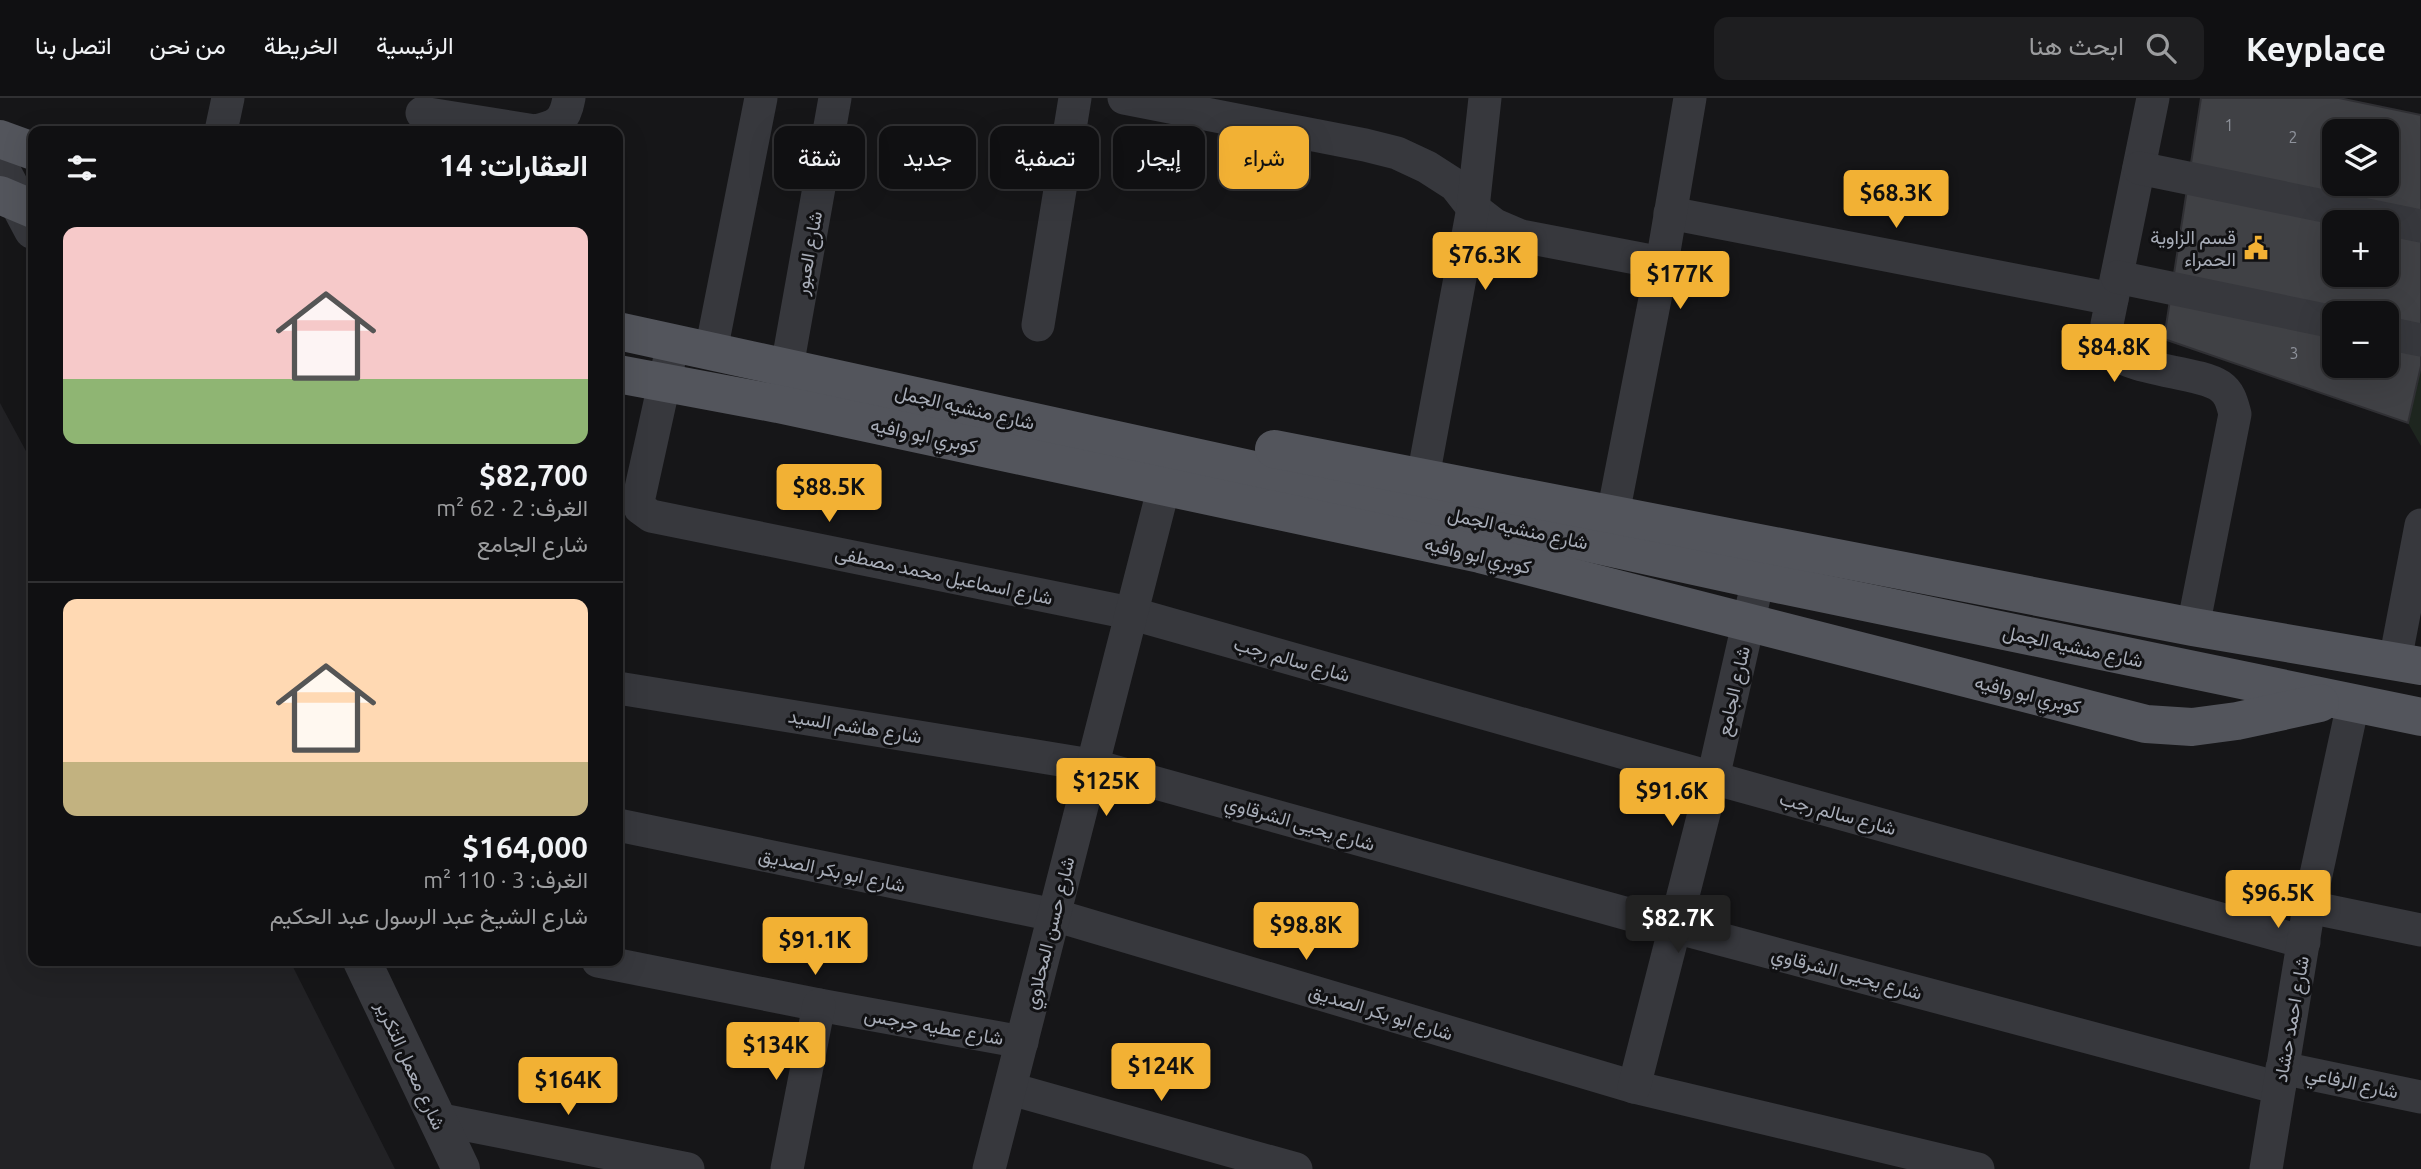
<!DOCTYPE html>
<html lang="ar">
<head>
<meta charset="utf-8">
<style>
	body { margin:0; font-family:Ubuntu,Vazirmatn,sans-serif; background:#1e1e20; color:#f1f3f6; direction:rtl; height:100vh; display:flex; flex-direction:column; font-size:26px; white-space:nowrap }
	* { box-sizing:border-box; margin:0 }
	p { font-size:23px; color:#9c9d9f }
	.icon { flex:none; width:38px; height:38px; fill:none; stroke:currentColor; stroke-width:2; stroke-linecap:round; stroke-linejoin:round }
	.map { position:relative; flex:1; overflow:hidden; direction:ltr }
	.side { position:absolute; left:28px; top:28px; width:595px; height:840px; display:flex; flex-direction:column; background:#101012; border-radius:14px; box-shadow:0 7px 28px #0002,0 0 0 2px #303032; direction:rtl }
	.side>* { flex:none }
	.hud { position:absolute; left:644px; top:28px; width:665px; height:63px; direction:rtl; display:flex; gap:14px }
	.buttons { position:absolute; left:2322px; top:21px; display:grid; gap:14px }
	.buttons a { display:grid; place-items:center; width:77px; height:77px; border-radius:14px; background:#101012; box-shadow:0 7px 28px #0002,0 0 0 2px #303032; font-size:35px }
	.price { position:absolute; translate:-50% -60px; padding:0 16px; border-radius:7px; background:#f2b134; color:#111; font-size:23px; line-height:46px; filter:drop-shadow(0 2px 4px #0008) }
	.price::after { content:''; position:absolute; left:50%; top:42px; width:21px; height:16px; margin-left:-10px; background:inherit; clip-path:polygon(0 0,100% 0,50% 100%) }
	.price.on { background:#222; color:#fff }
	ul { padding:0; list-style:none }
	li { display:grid; align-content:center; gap:14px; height:371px; padding:0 35px }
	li+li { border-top:2px solid #303032 }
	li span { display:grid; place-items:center; height:217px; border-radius:14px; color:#555 }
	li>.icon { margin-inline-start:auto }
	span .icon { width:126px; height:126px; fill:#fffc; stroke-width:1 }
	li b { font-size:30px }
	h2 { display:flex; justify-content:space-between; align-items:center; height:84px; padding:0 35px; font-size:30px }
	.chip { padding:0 24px; border-radius:14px; background:#101012; box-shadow:0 7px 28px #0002,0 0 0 2px #303032; font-size:24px; line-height:63px }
	.chip.on { background:#f2b134; color:#111 }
	header { display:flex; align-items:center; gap:42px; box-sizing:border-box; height:98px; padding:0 35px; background:#101012; border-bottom:2px solid #303032 }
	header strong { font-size:33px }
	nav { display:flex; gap:38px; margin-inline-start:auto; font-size:24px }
	.search { width:490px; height:63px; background:#1e1e20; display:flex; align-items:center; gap:18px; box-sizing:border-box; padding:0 24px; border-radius:14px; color:#9c9d9f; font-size:26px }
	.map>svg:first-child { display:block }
	.built { fill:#222225 }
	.green { fill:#1e261f }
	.building { fill:#404145; stroke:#303034; stroke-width:2; fill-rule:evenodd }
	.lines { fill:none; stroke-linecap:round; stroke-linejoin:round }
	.minor { stroke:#37383d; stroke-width:33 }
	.tertiary { stroke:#37383d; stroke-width:38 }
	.primary { stroke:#53555c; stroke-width:38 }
	.labels { text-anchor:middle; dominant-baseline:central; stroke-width:6; stroke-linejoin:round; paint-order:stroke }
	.number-label { font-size:16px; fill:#8e929b }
	.poi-label { font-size:19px; fill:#a8adb8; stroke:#111113; text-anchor:end }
	.street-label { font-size:19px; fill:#a8adb8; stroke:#111113 }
</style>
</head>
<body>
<header>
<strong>Keyplace</strong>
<div class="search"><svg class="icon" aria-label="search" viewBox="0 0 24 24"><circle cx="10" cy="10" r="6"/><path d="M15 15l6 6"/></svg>ابحث هنا</div>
<nav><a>الرئيسية</a><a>الخريطة</a><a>من نحن</a><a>اتصل بنا</a></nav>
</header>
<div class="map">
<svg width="2421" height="1071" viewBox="0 0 2421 1071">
	<rect width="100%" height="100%" fill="#161618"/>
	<path class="built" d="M0,305L33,366V863H290L395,1071H0Z"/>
	<path class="green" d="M2421,268V348L2408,325Z"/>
	<path class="building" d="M2201,0H2339L2421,17V268L2408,325L2164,241ZM2334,33H2387V86H2334ZM2334,124H2387V177H2334ZM2334,215H2387V268H2334Z"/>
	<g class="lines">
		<g class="minor">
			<path d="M1124,0L1365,47L1397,55L1427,69L1455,87L1473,110L1495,127L1521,138L1662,165"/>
			<path d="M2153,0L2107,226C2107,230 2105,238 2106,242C2113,274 2195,271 2220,288C2230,295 2232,305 2235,316L2193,529"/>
			<path d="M422,15L535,33C558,28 565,23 569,0"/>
			<path d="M221,33L228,0"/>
			<path d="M2139,70L2421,128"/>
			<path d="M1670,115L2112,201"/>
			<path d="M2117,179L2334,224"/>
			<path d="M1038,227L1075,0"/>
			<path d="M2387,235L2421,242"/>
			<path d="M711,253L761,0"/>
			<path d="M670,259L638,404L640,410L651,418L1130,515L1713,680L2304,844"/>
			<path d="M787,269L835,0"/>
			<path d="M1423,379L1473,110L1485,0"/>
			<path d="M1613,416L1662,165L1690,0"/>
			<path d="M2395,563L2421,427"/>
			<path d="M618,590L1091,667L1675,829L2279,990"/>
			<path d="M618,727L1054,817L1634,989L1978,1071"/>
			<path d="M2309,809L2421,832"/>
			<path d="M598,863L819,907L1022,944"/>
			<path d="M2282,970L2421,999"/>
			<path d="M1634,989L1713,680L1758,482"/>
			<path d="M1011,991L1296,1071"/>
			<path d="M437,1021L688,1071"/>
			<path d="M787,1071L819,907"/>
			<path d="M989,1071L1170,365"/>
			<path d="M2266,1071L2309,809L2353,606"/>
		</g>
		<g class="tertiary">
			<path d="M0,70L33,132"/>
			<path d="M362,863L461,1071"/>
		</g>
		<g class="primary">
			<path d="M0,41L33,53"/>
			<path d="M0,97L33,111"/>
			<path d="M618,233L1758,482L2421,619"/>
			<path d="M618,276L778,306L1480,456L2146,626L2192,629L2237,623L2320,605"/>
			<path d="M1274,351L2193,529L2421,568"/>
		</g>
	</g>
	<defs>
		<g id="civic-bare" transform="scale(1.89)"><path d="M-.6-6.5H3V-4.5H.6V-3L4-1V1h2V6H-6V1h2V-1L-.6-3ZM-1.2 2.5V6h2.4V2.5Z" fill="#f2b134" stroke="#111113" stroke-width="2.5" paint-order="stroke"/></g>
	</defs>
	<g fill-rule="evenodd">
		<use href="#civic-bare" x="2256" y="150"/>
	</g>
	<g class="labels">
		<g class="number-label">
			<text x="2229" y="27">1</text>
			<text x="2293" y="39">2</text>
			<text x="2294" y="255">3</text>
		</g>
		<g class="poi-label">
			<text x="2236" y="139">قسم الزاوية<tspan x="2236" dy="22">الحمراء</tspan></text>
		</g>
		<g class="street-label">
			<text transform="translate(808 155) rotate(-80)">شارع العبور</text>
			<text transform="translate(965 309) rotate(13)">شارع منشيه الجمل</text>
			<text transform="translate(924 337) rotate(12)">كوبري ابو وافيه</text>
			<text transform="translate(1518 430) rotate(12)">شارع منشيه الجمل</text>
			<text transform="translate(1478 457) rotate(13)">كوبري ابو وافيه</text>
			<text transform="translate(944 477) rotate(12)">شارع اسماعيل محمد مصطفى</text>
			<text transform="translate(2073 548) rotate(12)">شارع منشيه الجمل</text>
			<text transform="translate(1292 561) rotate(16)">شارع سالم رجب</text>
			<text transform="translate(1733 593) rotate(-77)">شارع الجامع</text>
			<text transform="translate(2028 596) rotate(14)">كوبري ابو وافيه</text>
			<text transform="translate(855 628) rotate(9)">شارع هاشم السيد</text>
			<text transform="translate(1838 715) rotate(15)">شارع سالم رجب</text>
			<text transform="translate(1300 725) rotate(16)">شارع يحيى الشرقاوي</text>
			<text transform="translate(832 772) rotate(12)">شارع ابو بكر الصديق</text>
			<text transform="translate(1049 835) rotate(-76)">شارع حسن المحلاوي</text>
			<text transform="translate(1847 875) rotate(15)">شارع يحيى الشرقاوي</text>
			<text transform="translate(1381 914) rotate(17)">شارع ابو بكر الصديق</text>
			<text transform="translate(2291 921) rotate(-80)">شارع احمد حشاد</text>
			<text transform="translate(934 928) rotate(10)">شارع عطيه جرجس</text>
			<text transform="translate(411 967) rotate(65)">شارع معمل التكرير</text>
			<text transform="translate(2352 984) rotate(12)">شارع الرفاعي</text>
		</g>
	</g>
</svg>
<div class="buttons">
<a><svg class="icon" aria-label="layers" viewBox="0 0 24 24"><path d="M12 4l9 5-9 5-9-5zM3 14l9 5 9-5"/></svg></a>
<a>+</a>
<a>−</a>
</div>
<b class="price" style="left:1896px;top:132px">$68.3K</b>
<b class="price" style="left:1485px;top:194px">$76.3K</b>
<b class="price" style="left:1680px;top:213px">$177K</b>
<b class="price" style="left:2114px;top:286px">$84.8K</b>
<b class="price" style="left:829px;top:426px">$88.5K</b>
<b class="price" style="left:1106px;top:720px">$125K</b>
<b class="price" style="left:1672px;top:730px">$91.6K</b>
<b class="price" style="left:2278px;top:832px">$96.5K</b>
<b class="price on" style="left:1678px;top:857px">$82.7K</b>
<b class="price" style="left:1306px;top:864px">$98.8K</b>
<b class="price" style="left:815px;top:879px">$91.1K</b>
<b class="price" style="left:776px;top:984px">$134K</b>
<b class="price" style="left:1161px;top:1005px">$124K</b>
<b class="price" style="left:568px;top:1019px">$164K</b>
<div class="hud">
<a class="chip on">شراء</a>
<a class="chip">إيجار</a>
<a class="chip">تصفية</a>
<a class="chip">جديد</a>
<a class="chip">شقة</a>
</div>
<section class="side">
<h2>العقارات: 14<svg class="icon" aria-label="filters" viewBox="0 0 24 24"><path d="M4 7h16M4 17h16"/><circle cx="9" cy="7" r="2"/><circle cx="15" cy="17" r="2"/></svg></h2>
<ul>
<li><span style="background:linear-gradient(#f6c9c9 70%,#8fb573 0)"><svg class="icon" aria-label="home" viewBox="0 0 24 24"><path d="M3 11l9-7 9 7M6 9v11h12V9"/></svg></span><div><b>$82,700</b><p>الغرف: 2 · 62 m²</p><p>شارع الجامع</p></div></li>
<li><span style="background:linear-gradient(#ffd9b3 75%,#c2b280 0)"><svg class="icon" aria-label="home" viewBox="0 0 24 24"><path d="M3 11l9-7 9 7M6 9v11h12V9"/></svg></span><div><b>$164,000</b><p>الغرف: 3 · 110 m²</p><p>شارع الشيخ عبد الرسول عبد الحكيم</p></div></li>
</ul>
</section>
</div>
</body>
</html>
